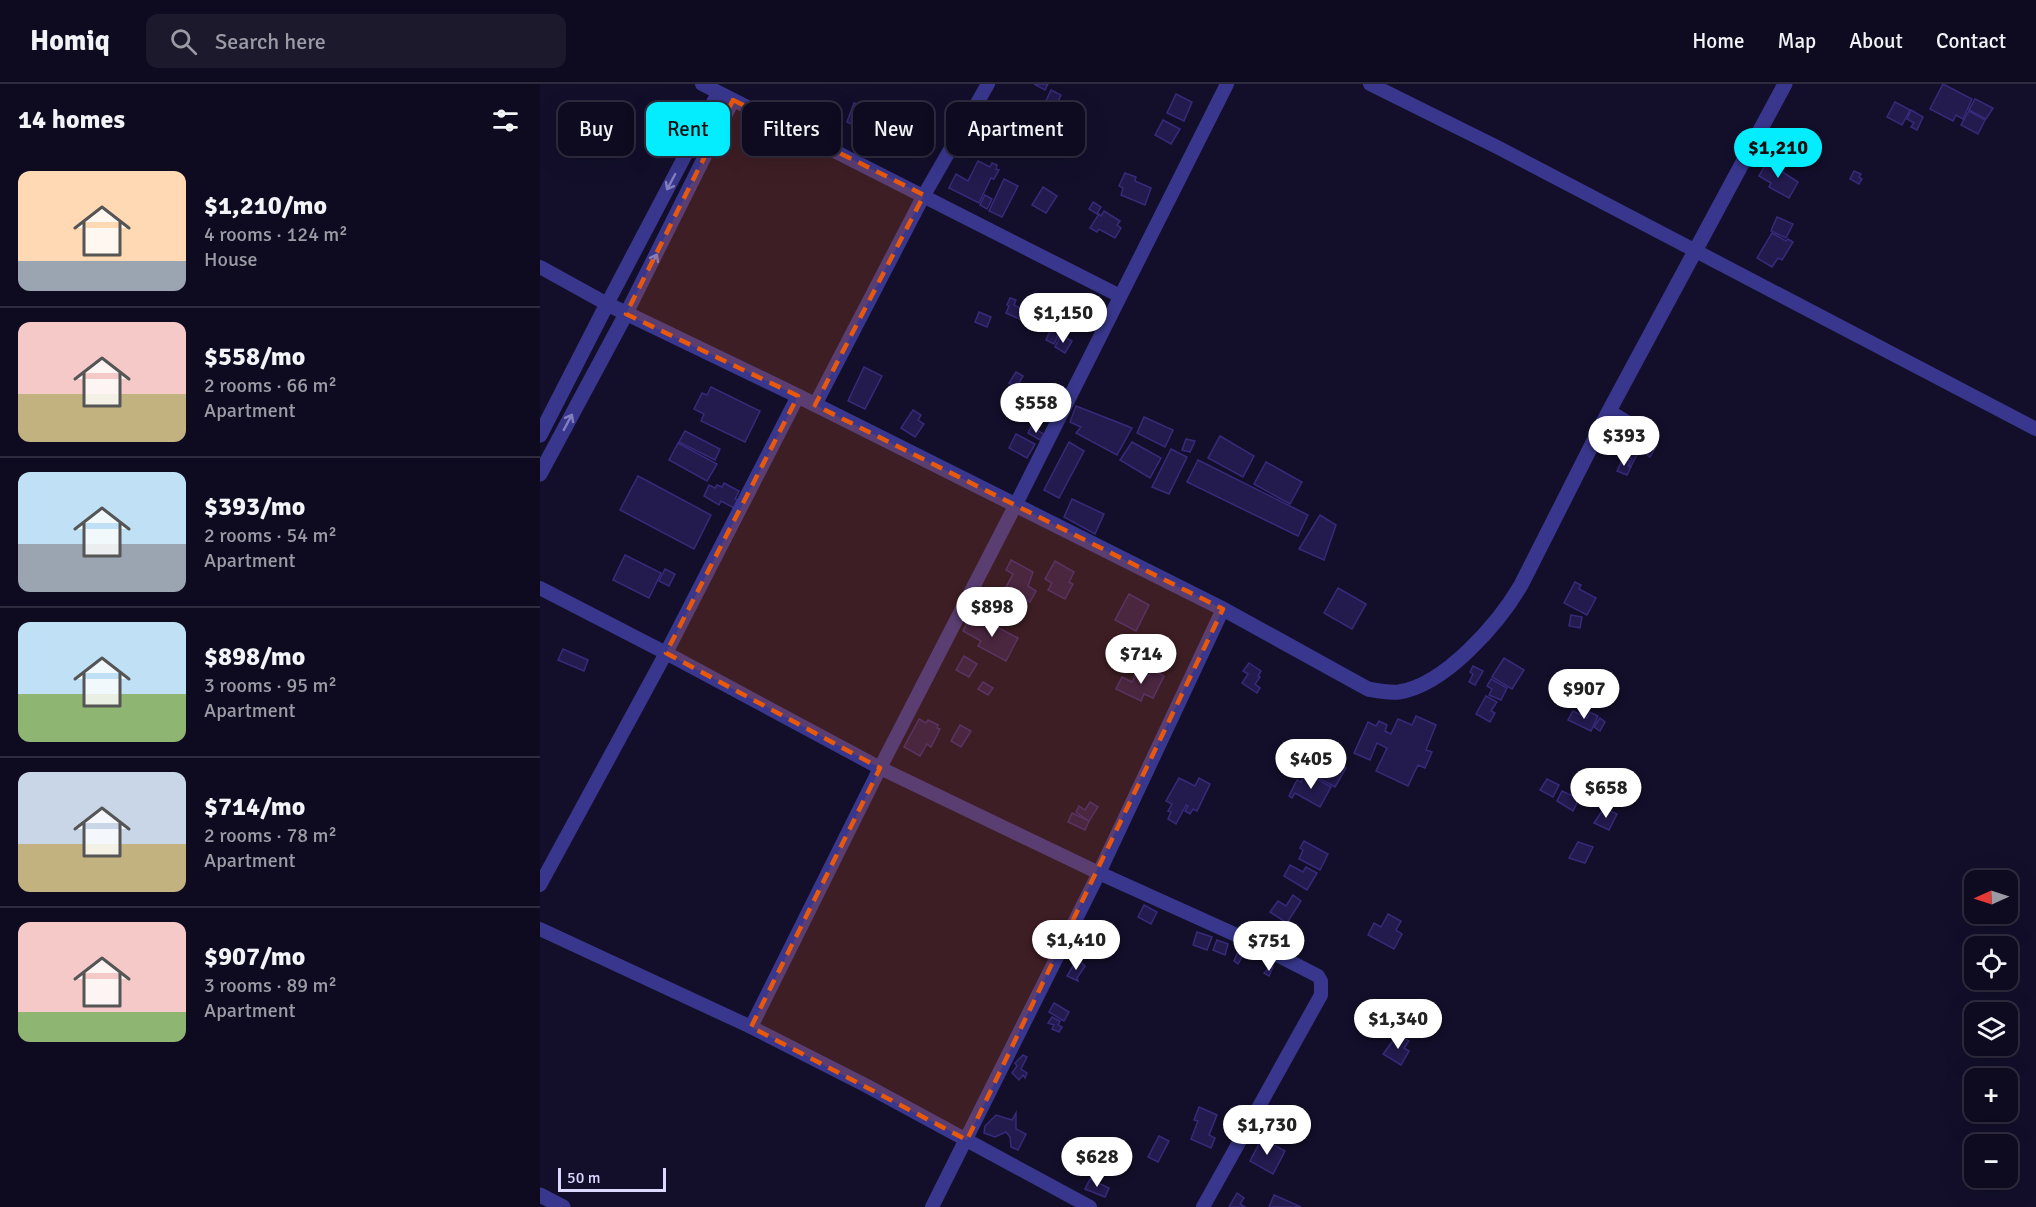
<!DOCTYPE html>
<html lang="en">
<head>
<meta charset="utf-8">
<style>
	body { margin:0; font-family:Signika,sans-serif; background:#1c192d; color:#f1f3f6; height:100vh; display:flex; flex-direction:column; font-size:22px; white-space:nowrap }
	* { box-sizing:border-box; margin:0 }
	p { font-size:20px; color:#9b9ba5 }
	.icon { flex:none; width:33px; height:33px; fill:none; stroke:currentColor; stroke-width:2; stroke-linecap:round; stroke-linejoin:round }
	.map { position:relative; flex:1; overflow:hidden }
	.details { display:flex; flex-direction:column; background:#0e0b20; width:540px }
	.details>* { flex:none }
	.hud { position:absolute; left:18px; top:18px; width:570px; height:54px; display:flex; gap:12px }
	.needle { width:39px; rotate:267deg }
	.buttons { position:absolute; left:1424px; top:786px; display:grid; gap:12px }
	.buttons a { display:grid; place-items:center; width:54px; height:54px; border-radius:12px; background:#0e0b20; box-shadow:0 6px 24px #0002,0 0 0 2px #2e2b3e; font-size:30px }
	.scale { position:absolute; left:18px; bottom:15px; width:108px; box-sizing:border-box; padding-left:6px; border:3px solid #dcd8ff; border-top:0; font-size:16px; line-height:21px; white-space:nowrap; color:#dcd8ff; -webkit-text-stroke:4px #130f2b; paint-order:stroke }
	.price { position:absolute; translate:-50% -51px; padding:0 14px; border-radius:21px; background:#fff; color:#222; font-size:20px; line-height:39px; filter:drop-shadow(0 2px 3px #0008) }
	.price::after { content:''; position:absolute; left:50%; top:36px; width:18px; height:14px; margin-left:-9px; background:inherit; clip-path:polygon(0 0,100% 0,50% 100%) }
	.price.active { background:#04edff; color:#111 }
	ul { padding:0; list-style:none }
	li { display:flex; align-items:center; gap:18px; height:150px; padding:0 18px }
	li+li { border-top:2px solid #2e2b3e }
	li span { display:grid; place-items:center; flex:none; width:168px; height:120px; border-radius:12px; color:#555 }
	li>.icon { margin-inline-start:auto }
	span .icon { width:72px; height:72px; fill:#fffc; stroke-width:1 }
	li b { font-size:26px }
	h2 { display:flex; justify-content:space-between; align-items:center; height:72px; padding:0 18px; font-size:26px }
	.pill { padding:0 21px; border-radius:12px; background:#0e0b20; box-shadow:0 6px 24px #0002,0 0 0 2px #2e2b3e; font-size:21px; line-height:54px }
	.pill.active { background:#04edff; color:#111 }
	header { display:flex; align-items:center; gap:36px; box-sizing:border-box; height:84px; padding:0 30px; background:#0e0b20; border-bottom:2px solid #2e2b3e }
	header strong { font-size:28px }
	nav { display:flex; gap:33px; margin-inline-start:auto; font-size:21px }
	.search { width:420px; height:54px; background:#1c192d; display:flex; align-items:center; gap:15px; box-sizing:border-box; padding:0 21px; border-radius:12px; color:#9b9ba5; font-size:22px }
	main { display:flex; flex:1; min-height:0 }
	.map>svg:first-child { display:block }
	.building { fill:#231a4d; stroke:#382a7a; stroke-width:1.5 }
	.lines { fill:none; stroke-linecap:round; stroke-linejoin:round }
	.minor { stroke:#38378d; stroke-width:14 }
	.tertiary { stroke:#38378d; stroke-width:15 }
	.oneway { stroke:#827fc0 }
	.marked { fill:#e8590c; fill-opacity:0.2; stroke:#e8590c; stroke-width:4.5; stroke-dasharray:12 8; stroke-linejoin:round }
</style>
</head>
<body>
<header>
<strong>Homiq</strong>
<div class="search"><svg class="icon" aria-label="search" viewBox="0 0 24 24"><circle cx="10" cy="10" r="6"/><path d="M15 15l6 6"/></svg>Search here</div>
<nav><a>Home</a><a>Map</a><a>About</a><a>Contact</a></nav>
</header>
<main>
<section class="details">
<h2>14 homes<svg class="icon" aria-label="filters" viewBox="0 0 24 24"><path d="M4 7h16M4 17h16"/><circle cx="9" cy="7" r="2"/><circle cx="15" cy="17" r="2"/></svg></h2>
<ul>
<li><span style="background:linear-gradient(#ffd9b3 75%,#9aa5b1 0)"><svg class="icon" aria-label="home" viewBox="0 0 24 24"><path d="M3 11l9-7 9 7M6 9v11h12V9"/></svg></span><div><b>$1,210/mo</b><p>4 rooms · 124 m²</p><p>House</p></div></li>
<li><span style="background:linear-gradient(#f6c9c9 60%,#c2b280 0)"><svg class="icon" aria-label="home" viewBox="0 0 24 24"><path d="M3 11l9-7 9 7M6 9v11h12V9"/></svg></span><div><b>$558/mo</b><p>2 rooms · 66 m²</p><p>Apartment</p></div></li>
<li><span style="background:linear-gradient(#bfe0f5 60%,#9aa5b1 0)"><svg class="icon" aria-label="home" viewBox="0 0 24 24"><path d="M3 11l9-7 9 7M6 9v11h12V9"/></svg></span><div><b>$393/mo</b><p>2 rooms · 54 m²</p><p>Apartment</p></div></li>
<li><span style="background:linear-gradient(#bfe0f5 60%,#8fb573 0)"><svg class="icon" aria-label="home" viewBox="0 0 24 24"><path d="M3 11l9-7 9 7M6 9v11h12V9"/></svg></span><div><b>$898/mo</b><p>3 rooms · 95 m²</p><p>Apartment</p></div></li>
<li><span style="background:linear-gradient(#c9d6e8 60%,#c2b280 0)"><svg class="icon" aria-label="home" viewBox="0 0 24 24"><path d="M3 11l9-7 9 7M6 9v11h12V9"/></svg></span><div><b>$714/mo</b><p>2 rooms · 78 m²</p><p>Apartment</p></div></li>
<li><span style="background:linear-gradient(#f6c9c9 75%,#8fb573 0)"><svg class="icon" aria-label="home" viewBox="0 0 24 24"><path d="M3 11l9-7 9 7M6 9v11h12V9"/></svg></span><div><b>$907/mo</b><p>3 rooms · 89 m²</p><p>Apartment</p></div></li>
</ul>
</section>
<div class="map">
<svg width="1496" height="1123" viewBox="0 0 1496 1123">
	<rect width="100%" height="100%" fill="#130f2b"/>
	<g class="building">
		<path d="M494,0H508L505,6Z"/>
		<path d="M1403,0L1432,15L1423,35L1416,31L1413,37L1390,25Z"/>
		<path d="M511,6L521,11L516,22L506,17Z"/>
		<path d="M636,10L652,18L644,37L627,29Z"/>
		<path d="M1435,15L1453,24L1446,35L1429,26Z"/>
		<path d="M1355,18L1370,26L1362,41L1347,33Z"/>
		<path d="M314,19L333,26L328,38L322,35L319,43L307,38Z"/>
		<path d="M504,20L509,22L505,29L500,27Z"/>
		<path d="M1371,26L1383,33L1377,46L1371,43L1374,39L1367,35Z"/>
		<path d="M1429,27L1445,36L1438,50L1421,41Z"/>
		<path d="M373,32L382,37L384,33L395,40L384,61L372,54L374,52L367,48L372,40L369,38Z"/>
		<path d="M623,36L640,45L631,60L615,51Z"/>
		<path d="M461,50L471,54L466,66L456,62Z"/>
		<path d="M1228,76L1242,84L1241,87L1258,98L1249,114L1229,103L1231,99L1219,92Z"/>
		<path d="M438,77L450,83L452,79L457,81L456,85L459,86L454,95L451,94L439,119L409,104L416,90L428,97Z"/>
		<path d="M1314,87L1321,90L1319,93L1322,95L1319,100L1310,95Z"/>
		<path d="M585,89L596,93L595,97L611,104L605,121L581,111L583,104L579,102Z"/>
		<path d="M464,95L478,102L462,133L449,127Z"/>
		<path d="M503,103L517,112L506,129L492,121Z"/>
		<path d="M445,111L452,115L447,125L440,121Z"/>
		<path d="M553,118L561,123L557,130L549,125Z"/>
		<path d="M564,127L580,137L577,141L581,144L575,154L559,145L557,148L550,144L559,130L561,132Z"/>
		<path d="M1237,133L1253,140L1246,154L1231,147Z"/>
		<path d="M1232,149L1246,157L1248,155L1253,158L1242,176L1238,174L1232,183L1217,174Z"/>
		<path d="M470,214L476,216L474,221L480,224L484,216L494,221L486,238L466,229L469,222L467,221Z"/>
		<path d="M439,228L451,233L447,243L435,238Z"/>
		<path d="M512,243L520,247L514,260L506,256Z"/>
		<path d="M521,251L532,257L525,269L515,263Z"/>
		<path d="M324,283L342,292L325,325L308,317Z"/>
		<path d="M476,288L483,292L477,302L481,304L477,311L470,308L473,302L469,299Z"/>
		<path d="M171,303L220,327L205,358L161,337L164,330L154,325L162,309L167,311Z"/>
		<path d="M500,308L519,317L515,326L496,317Z"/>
		<path d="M485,317L500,324L497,330L493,328L488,336L478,331Z"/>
		<path d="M536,322L592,344L577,371L536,349L541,343L530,338Z"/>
		<path d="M373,326L381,331L378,336L384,340L375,353L361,344Z"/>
		<path d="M604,333L633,346L625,363L597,349Z"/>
		<path d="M491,343L504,350L500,356L488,349Z"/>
		<path d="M145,347L180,365L175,376L139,358Z"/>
		<path d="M1086,347L1095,352L1084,372L1075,368Z"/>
		<path d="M476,350L495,360L487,374L469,364Z"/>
		<path d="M1098,351L1106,355L1091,382L1089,381L1092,375L1086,372Z"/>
		<path d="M680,352L714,372L703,393L668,374Z"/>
		<path d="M646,355L655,357L650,368L642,366Z"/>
		<path d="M1107,356L1117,361L1110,373L1101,367Z"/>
		<path d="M529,358L544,367L519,414L504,406Z"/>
		<path d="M592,358L621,374L610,394L580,376Z"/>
		<path d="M138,359L177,380L167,397L129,376Z"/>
		<path d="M631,365L647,373L629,410L612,403Z"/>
		<path d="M1083,374L1090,377L1088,382L1091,383L1087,391L1077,387Z"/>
		<path d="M658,376L768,431L758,452L647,398Z"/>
		<path d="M726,378L762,398L750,420L714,400Z"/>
		<path d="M98,392L171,431L154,465L80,426Z"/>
		<path d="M184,399L199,407L195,415L198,416L194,424L181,417L179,421L164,412L169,401L175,404L177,401L182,403Z"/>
		<path d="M532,415L564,430L555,450L524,433Z"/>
		<path d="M780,431L796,441L784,476L759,465Z"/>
		<path d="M85,471L121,489L109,514L73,496Z"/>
		<path d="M471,476L493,488L488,502L496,507L490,518L465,505L473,490L466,486Z"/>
		<path d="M515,477L534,488L529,498L533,500L525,515L508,506L512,499L505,495Z"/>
		<path d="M125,485L135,490L129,502L119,497Z"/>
		<path d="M1035,498L1041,501L1039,505L1056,514L1047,531L1024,519Z"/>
		<path d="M798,504L826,520L812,545L784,529Z"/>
		<path d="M589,510L609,521L596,547L575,536Z"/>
		<path d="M1031,531L1042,533L1040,544L1029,542Z"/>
		<path d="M430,533L444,541L446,537L478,554L466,577L438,562L441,557L423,547Z"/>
		<path d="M23,565L48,576L44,587L18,576Z"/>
		<path d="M424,572L437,580L429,593L416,586Z"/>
		<path d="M964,574L984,586L972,605L952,593Z"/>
		<path d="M709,579L721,587L718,592L720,593L715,600L720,604L717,609L702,599L708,590L703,587Z"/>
		<path d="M933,582L943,587L935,601L929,598L933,590L930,588Z"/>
		<path d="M612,586L624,592L613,614L604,610L601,617L576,605L582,593L592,598L597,587L609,592Z"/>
		<path d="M951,595L967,604L961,616L949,611L952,605L947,602Z"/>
		<path d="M443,598L453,604L448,611L438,605Z"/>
		<path d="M946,612L957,618L951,627L955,629L950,638L936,630Z"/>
		<path d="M1033,627L1047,634L1050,628L1058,632L1051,647L1028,636Z"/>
		<path d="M876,632L896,641L886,666L892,668L885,684L878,681L868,702L836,687L847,664L837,659L830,676L814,669L828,638L836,642L839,637L847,641L845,647L851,650L858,635L872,641Z"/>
		<path d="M1060,634L1065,638L1060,647L1054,643Z"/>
		<path d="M379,635L386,639L388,636L398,641L397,644L400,645L391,663L387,660L380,672L364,663Z"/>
		<path d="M420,641L431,647L421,663L411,657Z"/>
		<path d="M774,667L806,684L795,703L760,684L762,679L758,677L762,668L771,673Z"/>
		<path d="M766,689L791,703L780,723L755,709L752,714L749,712L757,696L761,698Z"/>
		<path d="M639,694L655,702L659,694L670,700L657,727L653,725L650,730L645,727L648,722L646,721L636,740L628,735L631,728L628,727L632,720L626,717Z"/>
		<path d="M1007,695L1019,701L1013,713L1000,706Z"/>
		<path d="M1022,707L1039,715L1033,727L1017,717Z"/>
		<path d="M550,718L558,723L549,737L536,728L539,722L545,726Z"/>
		<path d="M1064,724L1077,730L1069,746L1054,739Z"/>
		<path d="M532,729L549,737L545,746L528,738Z"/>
		<path d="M764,757L788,770L780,786L759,775L763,766L760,764Z"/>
		<path d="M1038,758L1053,763L1045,779L1029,774Z"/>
		<path d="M750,781L763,788L766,783L777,789L767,806L744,792Z"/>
		<path d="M753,811L761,817L747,839L730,828L738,817L746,822Z"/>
		<path d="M604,821L617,828L611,840L598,833Z"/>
		<path d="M848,830L861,837L856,846L862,850L854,865L828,851L834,839L841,843Z"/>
		<path d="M657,848L672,853L667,866L653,861Z"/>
		<path d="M677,856L688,860L685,871L673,866Z"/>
		<path d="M701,861L707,864L698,880L694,877Z"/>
		<path d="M536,877L538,881L541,878L545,882L537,894L538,897L527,892Z"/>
		<path d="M733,883L729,892L724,889L728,885Z"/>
		<path d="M514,919L529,928L524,937L509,928Z"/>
		<path d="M512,933L520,937L518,941L522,943L519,948L512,945L514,941L508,939Z"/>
		<path d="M858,950L869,957L864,964L869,967L861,981L843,970Z"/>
		<path d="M483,971L487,973L481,985L487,989L485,994L483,991L479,996L472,989L477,982L475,979Z"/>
		<path d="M659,1023L677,1031L669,1051L675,1054L671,1064L651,1055L658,1037L654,1036Z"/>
		<path d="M476,1029V1045L486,1050L478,1066L471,1063L470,1053L466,1048L455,1053L444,1049L445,1042L456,1031L472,1036Z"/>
		<path d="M619,1052L629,1057L618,1078L608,1073Z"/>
		<path d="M722,1054L745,1067L733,1090L710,1077Z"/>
		<path d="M533,1073L549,1081L545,1090L528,1083Z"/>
		<path d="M550,1095L569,1104L565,1113L545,1105Z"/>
		<path d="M697,1109L704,1114L700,1120L705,1123H689Z"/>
		<path d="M734,1111L761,1123H729Z"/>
	</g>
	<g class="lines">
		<g class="minor">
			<path d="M162,0L580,212"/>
			<path d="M830,0L959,64L1496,345"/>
			<path d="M0,183L67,220L178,9"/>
			<path d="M86,230L193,16"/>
			<path d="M275,321L384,111L448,0"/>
			<path d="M1069,327L1098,345"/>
			<path d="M0,504L126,569L340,684L559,789L714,859L778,892L781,897V911L663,1123"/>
			<path d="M0,801L126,569L258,312"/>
			<path d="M0,845L211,943L327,1002L550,1123"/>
			<path d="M211,943L340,684L475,422L687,0"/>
			<path d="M392,1123L559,789L683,525"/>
		</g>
		<g class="tertiary">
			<path d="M0,351L67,220L258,312L683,525L828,605C839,607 848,609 859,608C905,601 959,539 981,501L1069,327L1245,0"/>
			<path d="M0,390L86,230"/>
			<path d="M0,1111L23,1123"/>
		</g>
	</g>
	<defs><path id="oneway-shaft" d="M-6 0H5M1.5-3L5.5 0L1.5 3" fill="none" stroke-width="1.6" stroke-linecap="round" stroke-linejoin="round" transform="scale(1.5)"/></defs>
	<g class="oneway">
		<use href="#oneway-shaft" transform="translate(131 98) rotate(118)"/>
		<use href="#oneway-shaft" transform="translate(113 178) rotate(-63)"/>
		<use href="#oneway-shaft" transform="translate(28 338) rotate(-62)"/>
	</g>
	<path class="marked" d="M193,16L384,111L275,321L683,525L427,1056L211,943L340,684L126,569L258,312L86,230Z"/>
</svg>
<div class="buttons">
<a><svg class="needle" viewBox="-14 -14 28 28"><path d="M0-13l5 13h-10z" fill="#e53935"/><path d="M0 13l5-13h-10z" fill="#9b9ba5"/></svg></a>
<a><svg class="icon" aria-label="locate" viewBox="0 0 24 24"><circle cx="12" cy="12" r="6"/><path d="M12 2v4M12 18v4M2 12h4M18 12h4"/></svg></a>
<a><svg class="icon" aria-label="layers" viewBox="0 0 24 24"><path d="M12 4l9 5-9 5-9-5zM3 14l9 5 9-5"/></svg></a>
<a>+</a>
<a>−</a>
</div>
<div class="scale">50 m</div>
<b class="price active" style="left:1238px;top:95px">$1,210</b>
<b class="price" style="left:523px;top:260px">$1,150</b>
<b class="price" style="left:496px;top:350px">$558</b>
<b class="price" style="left:1084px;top:383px">$393</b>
<b class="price" style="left:452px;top:554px">$898</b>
<b class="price" style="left:601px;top:601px">$714</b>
<b class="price" style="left:1044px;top:636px">$907</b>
<b class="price" style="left:771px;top:706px">$405</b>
<b class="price" style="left:1066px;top:735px">$658</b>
<b class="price" style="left:536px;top:887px">$1,410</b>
<b class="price" style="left:729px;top:888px">$751</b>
<b class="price" style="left:858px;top:966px">$1,340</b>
<b class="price" style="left:727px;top:1072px">$1,730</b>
<b class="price" style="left:557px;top:1104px">$628</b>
<div class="hud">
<a class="pill">Buy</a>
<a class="pill active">Rent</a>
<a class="pill">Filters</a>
<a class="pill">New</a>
<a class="pill">Apartment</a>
</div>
</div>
</main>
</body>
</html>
